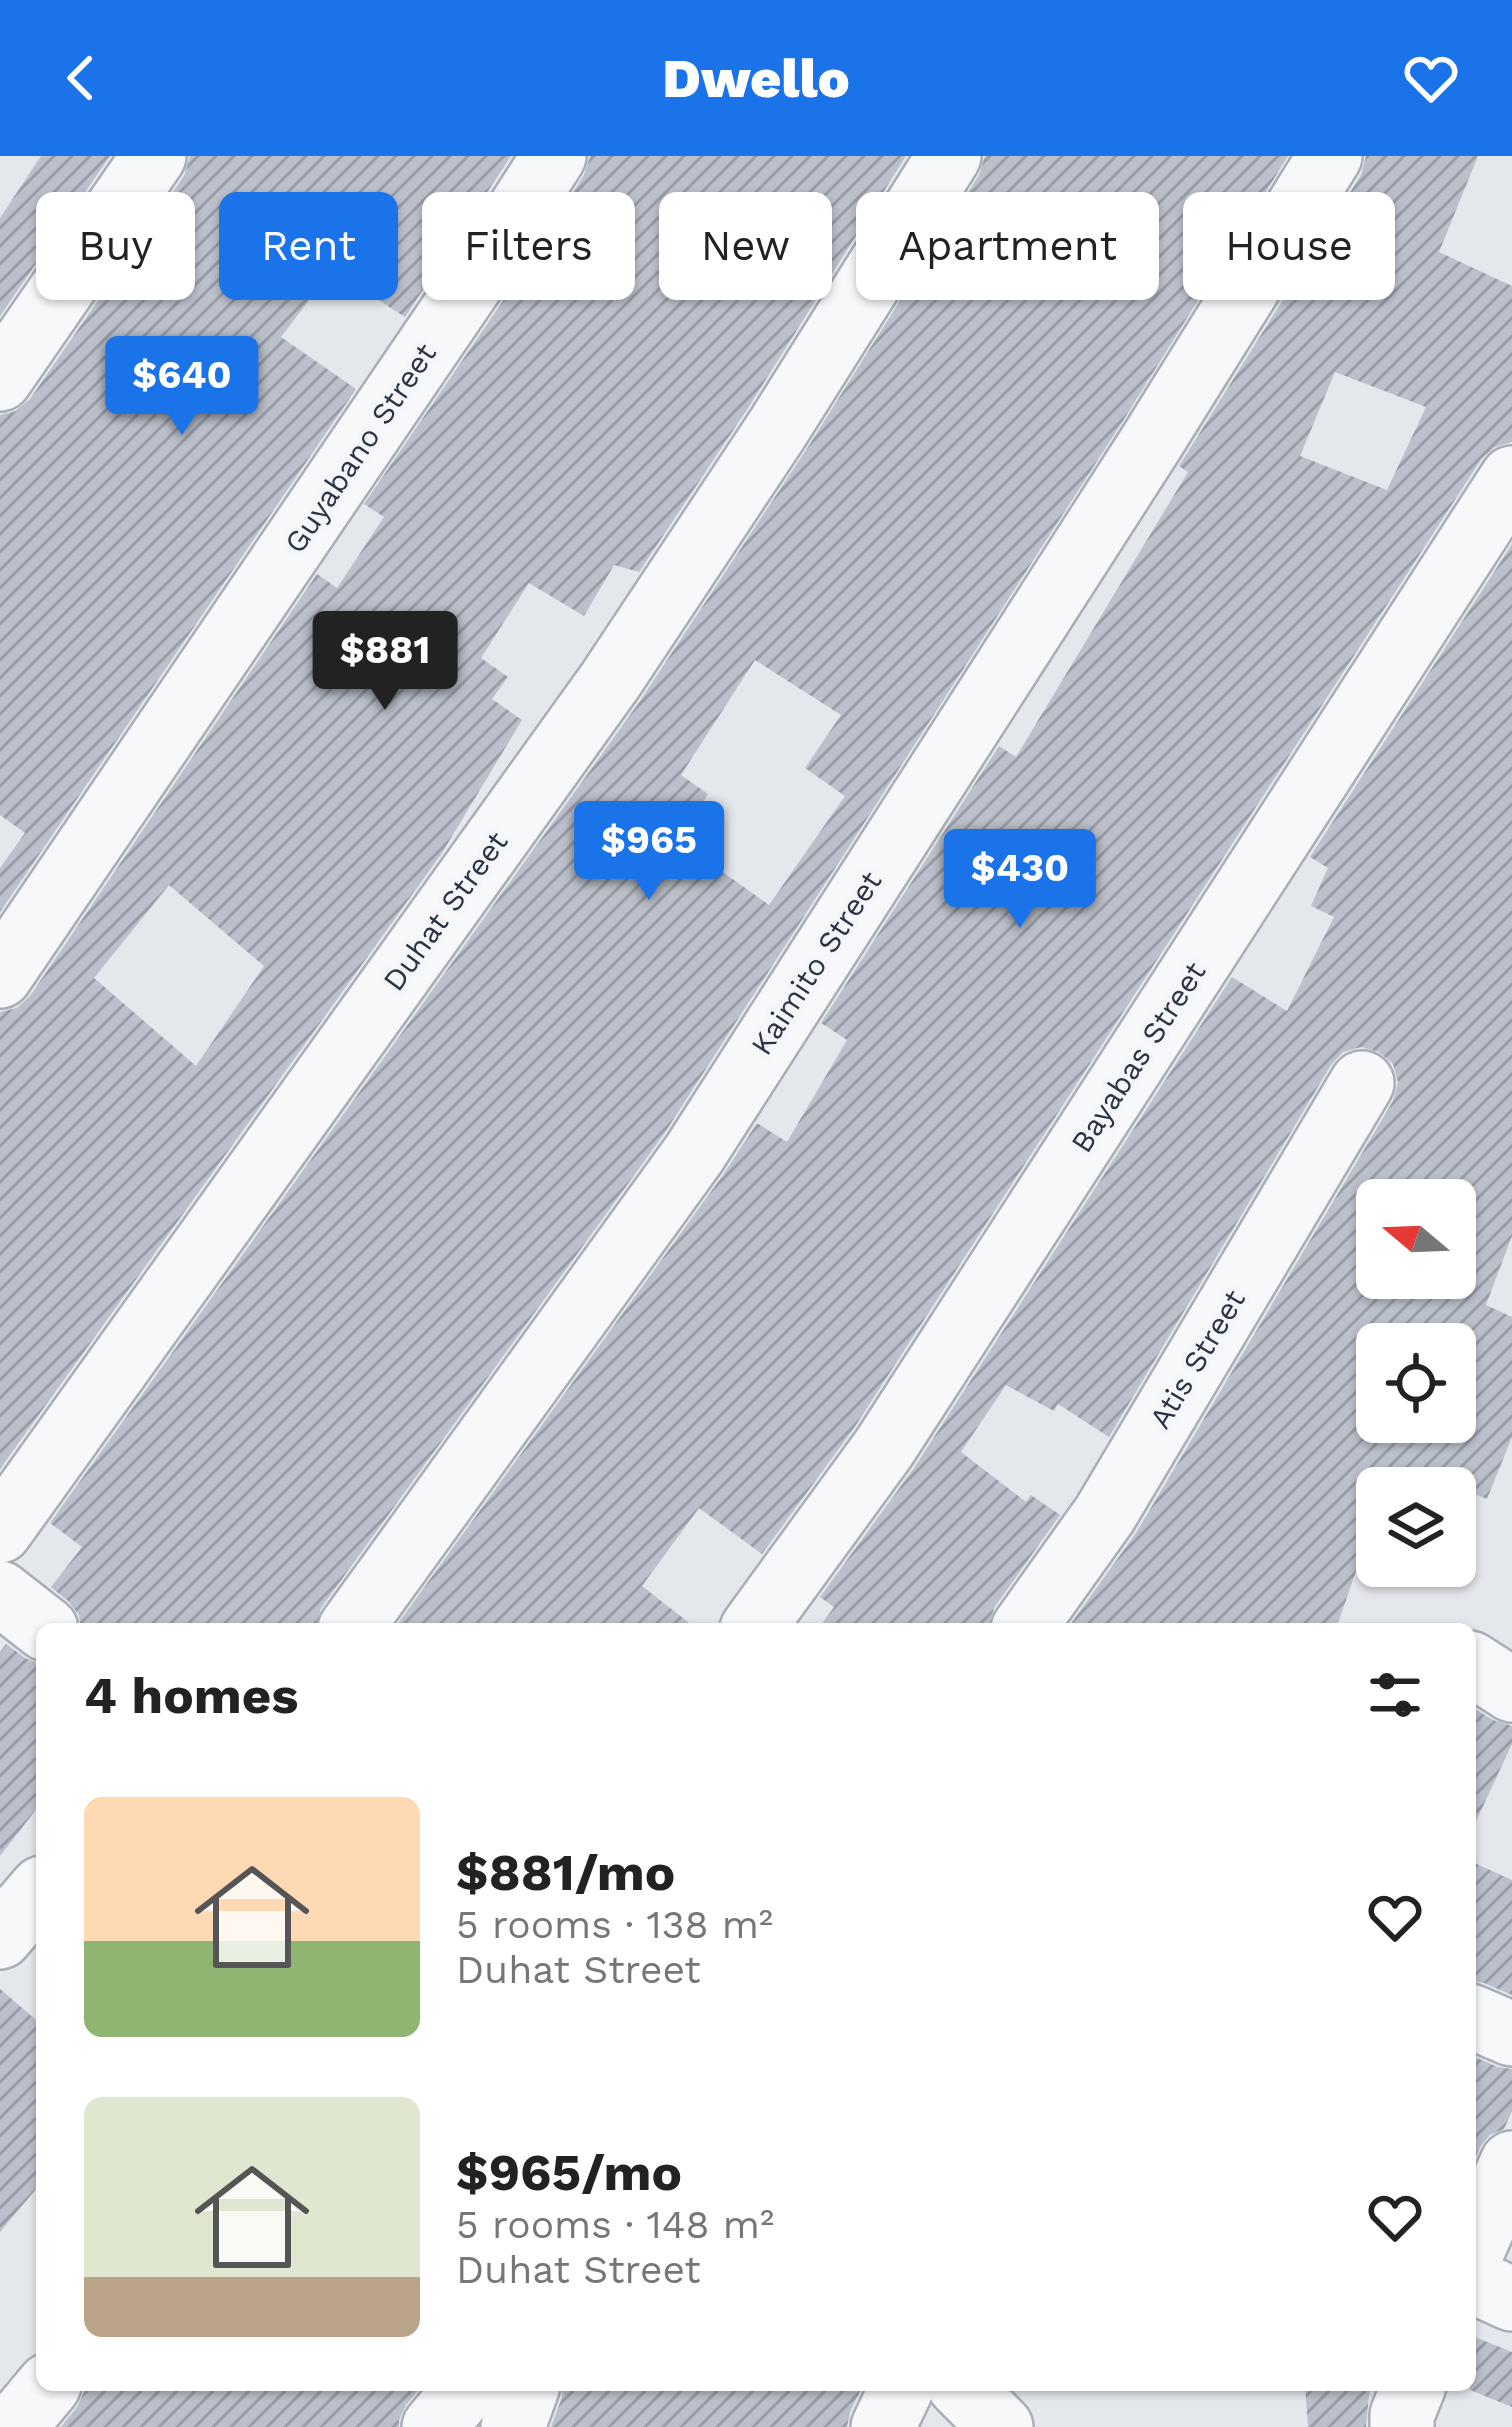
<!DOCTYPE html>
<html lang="en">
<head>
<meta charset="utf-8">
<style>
	body { margin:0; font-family:"Work Sans",sans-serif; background:#f6f6f6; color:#222; height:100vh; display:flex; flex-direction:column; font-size:45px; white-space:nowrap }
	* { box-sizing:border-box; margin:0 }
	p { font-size:39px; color:#767676 }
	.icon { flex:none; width:66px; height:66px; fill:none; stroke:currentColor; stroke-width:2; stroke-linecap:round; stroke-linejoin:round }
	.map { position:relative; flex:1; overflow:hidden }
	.panel { position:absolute; left:36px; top:1467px; width:1440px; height:768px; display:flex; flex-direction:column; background:#fff; border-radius:18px; box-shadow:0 3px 9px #0004 }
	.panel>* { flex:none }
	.hud { position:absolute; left:36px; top:36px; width:1440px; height:108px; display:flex; gap:24px }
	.needle { width:78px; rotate:289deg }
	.fabs { position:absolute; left:1356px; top:1023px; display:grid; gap:24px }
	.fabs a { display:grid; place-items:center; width:120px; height:120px; border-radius:18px; background:#fff; box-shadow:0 3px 9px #0004; font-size:60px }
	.price { position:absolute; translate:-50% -102px; padding:0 27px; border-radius:12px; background:#1a73e8; color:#fff; font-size:39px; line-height:78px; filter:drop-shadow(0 3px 6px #0008) }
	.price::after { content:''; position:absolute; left:50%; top:72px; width:36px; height:27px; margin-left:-18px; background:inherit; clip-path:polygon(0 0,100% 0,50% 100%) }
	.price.active { background:#222; color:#fff }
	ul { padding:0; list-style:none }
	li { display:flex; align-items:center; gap:36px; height:300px; padding:0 48px }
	li span { display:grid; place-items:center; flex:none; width:336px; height:240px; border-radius:18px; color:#555 }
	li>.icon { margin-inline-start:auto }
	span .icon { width:144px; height:144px; fill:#fffc; stroke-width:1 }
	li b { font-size:51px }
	h2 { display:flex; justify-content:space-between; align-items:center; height:144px; padding:0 48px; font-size:51px }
	.chip { padding:0 42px; border-radius:18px; background:#fff; box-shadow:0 3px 9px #0004; font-size:42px; line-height:108px }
	.chip.active { background:#1a73e8; color:#fff }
	header { display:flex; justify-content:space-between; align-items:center; height:156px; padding:0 48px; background:#1a73e8; color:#fff; font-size:54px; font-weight:800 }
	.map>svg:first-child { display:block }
	.building { fill:url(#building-hatch); fill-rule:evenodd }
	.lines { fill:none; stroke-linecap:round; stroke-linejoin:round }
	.street-casing { stroke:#a9aeb7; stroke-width:68 }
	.street { stroke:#f7f8fa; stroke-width:63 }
	.labels { text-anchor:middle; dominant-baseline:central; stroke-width:10; stroke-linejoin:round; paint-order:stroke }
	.street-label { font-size:30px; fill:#2b3445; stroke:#f4f6f9 }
</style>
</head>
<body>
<header><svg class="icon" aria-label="back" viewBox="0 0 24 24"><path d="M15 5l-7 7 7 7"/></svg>Dwello<svg class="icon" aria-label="heart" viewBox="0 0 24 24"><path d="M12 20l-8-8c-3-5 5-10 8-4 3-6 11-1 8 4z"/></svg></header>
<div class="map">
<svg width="1512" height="2271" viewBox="0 0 1512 2271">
	<defs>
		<pattern id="building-hatch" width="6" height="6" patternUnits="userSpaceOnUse" patternTransform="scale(3)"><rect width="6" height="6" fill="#bbc0ca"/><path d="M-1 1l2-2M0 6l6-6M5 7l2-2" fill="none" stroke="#989da6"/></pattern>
	</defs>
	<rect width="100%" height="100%" fill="#e4e7ec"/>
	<g class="building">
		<path d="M41,0H110L0,160V62Z"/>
		<path d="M190,0H511L405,161L332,114L281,181L356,233L0,756V712L25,677L0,659V259L16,255L30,243L184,20Z"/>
		<path d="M590,0H906L748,252L639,416L614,409L584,460L529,427L481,502L508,521L492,543L522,564L442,697L0,1313V856L17,852L30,840L317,418L337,432L384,361L364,348L518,123L584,19ZM169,729L264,810L196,910L94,822Z"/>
		<path d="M985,0H1288L1121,268L664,978L321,1452L315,1473H81L79,1459L68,1445L51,1431L82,1391L50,1367L640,545L808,291L979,19ZM755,504L841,559L805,612L845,640L769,749L678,684L708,638L681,619Z"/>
		<path d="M1366,0H1478L1439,96L1512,130V286L1495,291L1482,302L854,1272L762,1398L699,1352L642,1430L697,1473H394L723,1019L757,967L787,986L847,884L821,867L999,590L1016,601L1188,316L1179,310L1361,19ZM1335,216L1426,251L1387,334L1300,300Z"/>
		<path d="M1512,388V1080L1486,1149L1512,1161V1281L1487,1343L1460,1332H1423L1377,1313V1387L1367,1383L1336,1473H1067L1136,1377L1393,945L1398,926L1393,908L1379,896L1361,891L1343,896L1331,909L1109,1281L1058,1248L1054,1255L1006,1229L961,1296L1026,1346L1031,1339L1060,1359L994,1452L988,1473H818L834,1451L820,1441L914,1312L1232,821L1287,855L1334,761L1311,750L1328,712L1310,701ZM1377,1044H1455V1122H1377ZM1377,1188H1455V1266H1377Z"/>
		<path d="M6,1488L25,1502L42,1509V1646L0,1700V1496Z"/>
		<path d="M1470,1550L1493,1564L1512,1570V1588L1470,1678Z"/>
		<path d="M1470,1705L1512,1724V1839L1484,1827L1470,1825Z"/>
		<path d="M0,1833L42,1869V2026L0,2076Z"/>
		<path d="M1470,1899L1498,1911L1512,1913V1955L1504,1973L1490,1979L1480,1991L1470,2013Z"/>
		<path d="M1470,2179L1512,2196V2251L1470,2234Z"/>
		<path d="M84,2229H422L406,2249L399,2264V2271H61L77,2251L84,2236Z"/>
		<path d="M563,2229H863L850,2256L847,2271H551L562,2241Z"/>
		<path d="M1305,2229H1370L1366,2271H1308Z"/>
	</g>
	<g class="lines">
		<g class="street-casing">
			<g id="street">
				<path d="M0,223L154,0"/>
				<path d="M0,820L488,103L554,0"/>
				<path d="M0,1375L610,525L778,272L949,0"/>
				<path d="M0,1437L46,1473"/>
				<path d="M350,1473L694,998L1151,287L1330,0"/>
				<path d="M752,1473L884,1292L1512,322"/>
				<path d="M1023,1473L1105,1358L1362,927"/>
				<path d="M1470,1507L1512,1534"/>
				<path d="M0,1781L42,1732"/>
				<path d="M1470,1860L1512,1878"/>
				<path d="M1470,2100L1512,2007"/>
				<path d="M1470,2124L1512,2143"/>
				<path d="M959,2229L1001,2271"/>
				<path d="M14,2271L49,2229"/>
				<path d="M434,2271L469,2229"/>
				<path d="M513,2271L528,2229"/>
				<path d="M883,2271L903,2229"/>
				<path d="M1402,2271V2259L1414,2229"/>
			</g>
		</g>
		<use href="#street" class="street"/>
	</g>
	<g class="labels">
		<g class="street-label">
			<text transform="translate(360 292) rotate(-56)">Guyabano Street</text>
			<text transform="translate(445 755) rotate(-54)">Duhat Street</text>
			<text transform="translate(816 807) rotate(-57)">Kaimito Street</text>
			<text transform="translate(1138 901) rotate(-57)">Bayabas Street</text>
			<text transform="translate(1197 1203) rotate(-59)">Atis Street</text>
		</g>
	</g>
</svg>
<div class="fabs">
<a><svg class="needle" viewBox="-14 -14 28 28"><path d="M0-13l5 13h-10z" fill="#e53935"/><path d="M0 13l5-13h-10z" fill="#767676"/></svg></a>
<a><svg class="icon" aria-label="locate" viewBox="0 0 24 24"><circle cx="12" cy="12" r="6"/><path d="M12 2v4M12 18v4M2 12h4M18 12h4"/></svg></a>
<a><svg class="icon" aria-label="layers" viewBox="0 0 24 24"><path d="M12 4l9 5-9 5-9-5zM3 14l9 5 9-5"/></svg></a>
</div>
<b class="price" style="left:182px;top:282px">$640</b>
<b class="price active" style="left:385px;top:557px">$881</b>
<b class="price" style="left:649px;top:747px">$965</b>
<b class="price" style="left:1020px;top:775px">$430</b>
<div class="hud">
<a class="chip">Buy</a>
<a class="chip active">Rent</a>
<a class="chip">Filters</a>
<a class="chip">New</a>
<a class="chip">Apartment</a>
<a class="chip">House</a>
</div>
<section class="panel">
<h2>4 homes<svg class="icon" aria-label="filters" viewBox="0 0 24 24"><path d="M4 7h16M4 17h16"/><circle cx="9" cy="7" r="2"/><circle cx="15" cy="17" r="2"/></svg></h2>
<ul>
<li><span style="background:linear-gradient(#ffd9b3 60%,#8fb573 0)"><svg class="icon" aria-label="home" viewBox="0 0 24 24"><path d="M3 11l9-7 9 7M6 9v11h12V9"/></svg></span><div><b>$881/mo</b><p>5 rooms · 138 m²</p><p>Duhat Street</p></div><svg class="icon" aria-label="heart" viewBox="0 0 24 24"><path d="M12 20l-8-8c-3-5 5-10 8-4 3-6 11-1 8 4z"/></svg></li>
<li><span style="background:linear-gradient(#dfe7d0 75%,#b9a48a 0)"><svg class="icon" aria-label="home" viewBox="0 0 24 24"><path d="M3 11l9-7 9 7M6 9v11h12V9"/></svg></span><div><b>$965/mo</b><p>5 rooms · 148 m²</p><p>Duhat Street</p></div><svg class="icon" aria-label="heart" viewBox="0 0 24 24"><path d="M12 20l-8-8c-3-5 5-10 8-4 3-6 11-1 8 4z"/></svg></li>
</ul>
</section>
</div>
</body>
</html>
